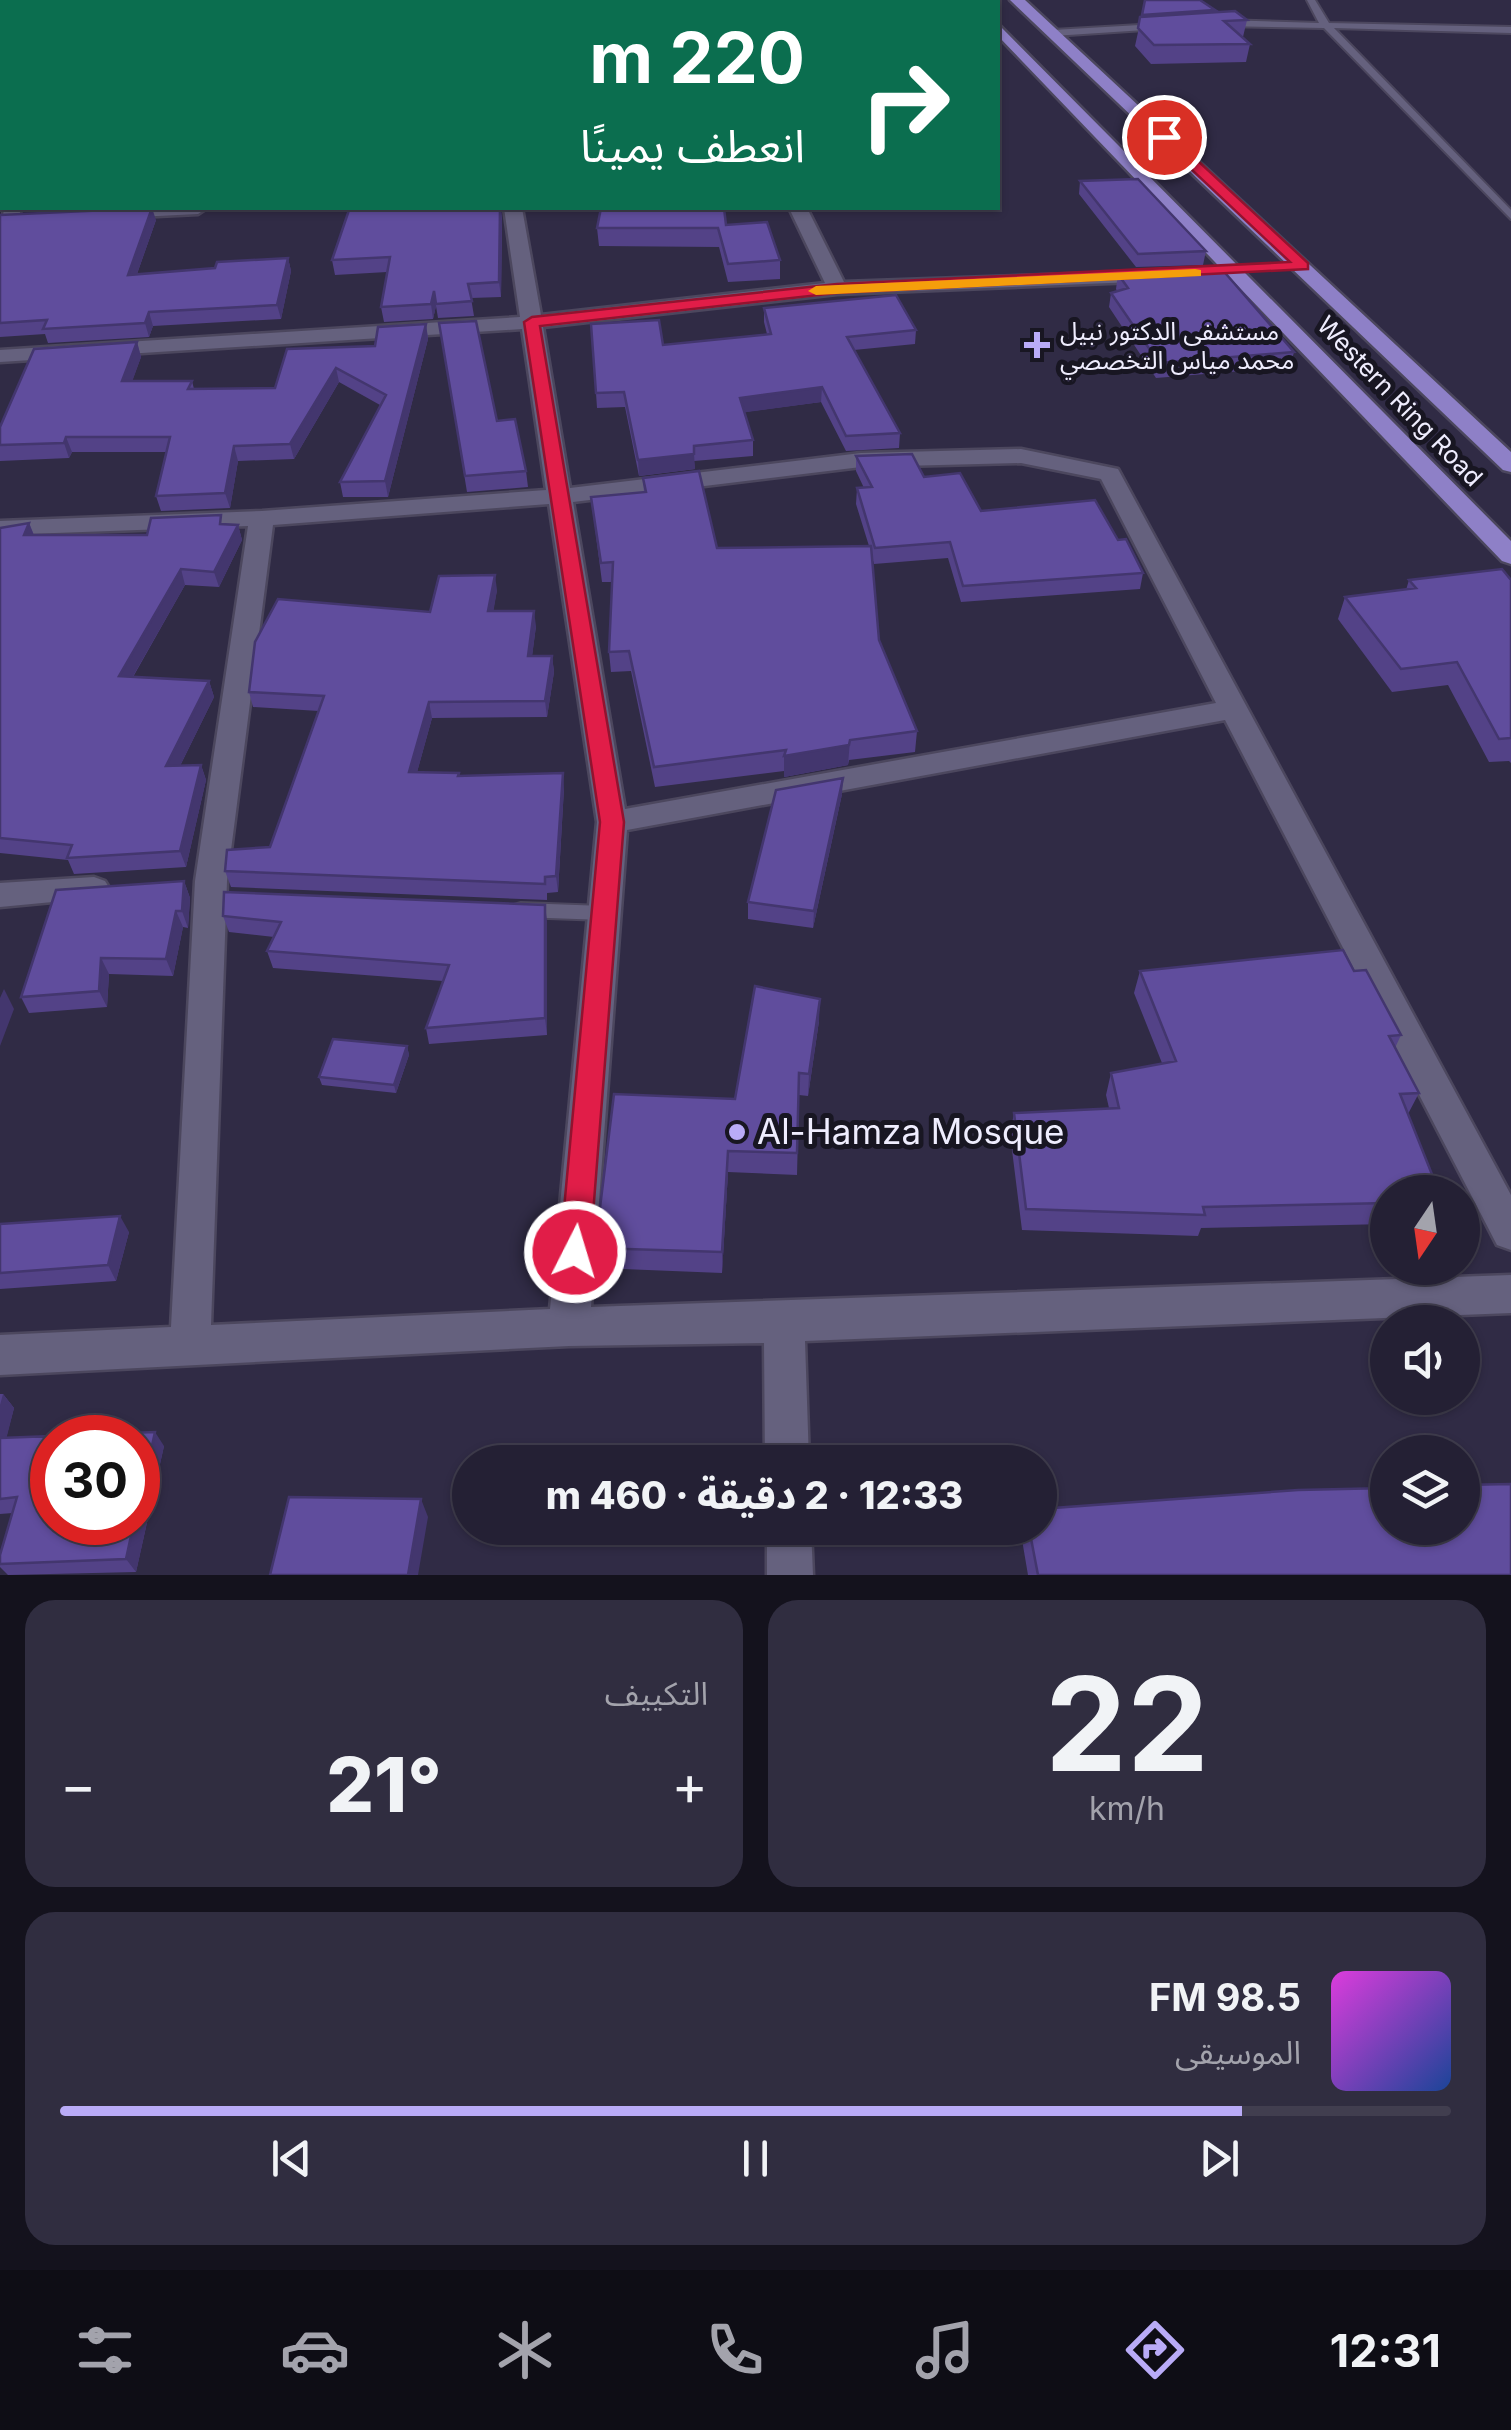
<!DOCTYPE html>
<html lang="ar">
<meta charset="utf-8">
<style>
body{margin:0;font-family:Inter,"Noto Sans Arabic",sans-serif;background:#302d40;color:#f1f3f6;direction:rtl;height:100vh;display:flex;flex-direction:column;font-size:38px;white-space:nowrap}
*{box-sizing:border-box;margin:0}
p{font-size:32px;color:#a3a3ac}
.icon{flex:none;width:55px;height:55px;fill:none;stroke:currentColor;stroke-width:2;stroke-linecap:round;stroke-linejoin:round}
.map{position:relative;height:1575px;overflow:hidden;direction:ltr}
.sheet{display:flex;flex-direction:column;gap:25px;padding:25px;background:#14121d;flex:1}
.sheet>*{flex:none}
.top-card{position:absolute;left:0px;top:0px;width:1000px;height:210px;box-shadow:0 2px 8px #0004,0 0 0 2px #413e4f;direction:rtl;background:#0b6e4f;color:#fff;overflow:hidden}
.needle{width:65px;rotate:193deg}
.buttons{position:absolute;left:1370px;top:1175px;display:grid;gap:20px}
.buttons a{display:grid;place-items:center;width:110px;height:110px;border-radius:50%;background:#242034;box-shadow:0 2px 8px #0004,0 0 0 2px #413e4f;font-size:50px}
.speed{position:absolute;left:30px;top:1415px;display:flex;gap:20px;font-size:50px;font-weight:700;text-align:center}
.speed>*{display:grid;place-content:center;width:130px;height:130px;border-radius:50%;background:#242034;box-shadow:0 2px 8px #0004,0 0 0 2px #413e4f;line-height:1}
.speed .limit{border:15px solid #d22;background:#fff;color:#111}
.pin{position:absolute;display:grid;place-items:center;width:85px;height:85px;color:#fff;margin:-42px;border:5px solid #fff;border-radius:50%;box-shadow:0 2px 10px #0007}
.me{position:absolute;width:110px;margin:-55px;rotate:5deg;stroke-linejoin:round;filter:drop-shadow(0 0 8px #0008)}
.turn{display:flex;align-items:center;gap:35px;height:210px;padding:0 30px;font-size:45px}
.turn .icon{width:130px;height:130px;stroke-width:2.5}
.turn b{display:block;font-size:70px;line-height:85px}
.big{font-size:75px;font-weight:800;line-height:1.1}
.sheet .card{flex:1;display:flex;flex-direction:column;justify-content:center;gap:15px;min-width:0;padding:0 35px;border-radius:30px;background:#302d40}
.sheet .dial{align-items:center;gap:0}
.dial b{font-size:130px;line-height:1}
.song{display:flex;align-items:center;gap:30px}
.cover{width:120px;height:120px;border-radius:15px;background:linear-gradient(135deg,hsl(300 70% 55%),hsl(220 70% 35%))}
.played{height:10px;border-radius:5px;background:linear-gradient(90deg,#b9abf7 85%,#413e4f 85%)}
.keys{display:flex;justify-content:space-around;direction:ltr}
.heat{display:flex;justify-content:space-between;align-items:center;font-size:55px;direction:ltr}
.sheet .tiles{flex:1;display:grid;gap:25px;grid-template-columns:1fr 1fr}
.card:last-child{grid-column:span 2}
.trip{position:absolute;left:452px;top:1445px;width:605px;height:100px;border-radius:50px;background:#242034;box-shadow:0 2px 8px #0004,0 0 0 2px #413e4f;font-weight:800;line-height:100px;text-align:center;direction:rtl}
.dock{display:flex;height:160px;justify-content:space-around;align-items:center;background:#0e0d15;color:#a3a3ac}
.dock .icon{width:70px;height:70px}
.dock .on{color:#b9abf7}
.dock b{font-size:45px;color:#f1f3f6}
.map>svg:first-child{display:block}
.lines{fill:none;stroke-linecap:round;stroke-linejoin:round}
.service-casing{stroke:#4c475e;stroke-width:4}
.minor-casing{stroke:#4c475e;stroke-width:5}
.primary-casing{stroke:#4c475e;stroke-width:5}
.service{fill:#65617e;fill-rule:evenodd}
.minor{fill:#65617e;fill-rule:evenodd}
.primary{fill:#8e80c7;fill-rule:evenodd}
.wall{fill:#534287}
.shaded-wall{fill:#43366e}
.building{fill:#604d9d;stroke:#43366e;stroke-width:2.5}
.route{fill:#e11d48;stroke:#92132f;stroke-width:2.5}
.slow{fill:#f59e0b}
.poi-dot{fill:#b9abf7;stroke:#181622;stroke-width:4}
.labels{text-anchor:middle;stroke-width:10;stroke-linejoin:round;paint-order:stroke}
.far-poi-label{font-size:25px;fill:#efedfe;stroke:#181622;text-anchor:start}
.far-street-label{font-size:25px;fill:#efedfe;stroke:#181622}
.near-poi-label{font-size:35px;fill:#efedfe;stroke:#181622;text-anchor:start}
</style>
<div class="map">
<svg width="1511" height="1575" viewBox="0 0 1511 1575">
<rect width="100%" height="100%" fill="#302b45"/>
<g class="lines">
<defs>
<path id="service" d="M 1307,0 L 1315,0 L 1329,23 L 1511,27 L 1511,33 L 1334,28 L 1511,210 L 1511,219 L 1324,28 L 1223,26 L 1219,23 L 1223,20 L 1319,23 Z
M 1157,24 L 1160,29 L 1053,36 L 1049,33 L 1053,30 Z
M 521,903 L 604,906 L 611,908 L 613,913 L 611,918 L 604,920 L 521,917 L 514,915 L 512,910 L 514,905 Z"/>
<path id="minor" d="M 701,0 L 715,0 L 716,2 L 702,2 Z
M 4,208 L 22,208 L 10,236 L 0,242 Z
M 109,208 L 207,208 L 198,214 L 116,218 L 109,216 Z
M 504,208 L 522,208 L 541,315 L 825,283 L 789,208 L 807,208 L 844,282 L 1166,271 L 1169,275 L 1159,281 L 837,294 L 543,327 L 570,488 L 861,453 L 1021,449 L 1118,469 L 1511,1195 L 1511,1250 L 1497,1245 L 1225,720 L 627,830 L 591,1307 L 1511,1275 L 1511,1313 L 805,1341 L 809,1462 L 765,1462 L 764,1343 L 569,1346 L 0,1375 L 0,1335 L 171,1327 L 195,881 L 248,526 L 0,535 L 0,521 L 262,511 L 546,490 L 522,329 L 0,362 L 0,350 L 520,317 ZM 1021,463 L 1101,479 L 1216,703 L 625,809 L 573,502 L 861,467 ZM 549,504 L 597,822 L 550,1309 L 211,1325 L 227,881 L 273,525 Z
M 94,877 L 105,881 L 110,889 L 105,897 L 0,907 L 0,883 Z
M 767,1528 L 811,1528 L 813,1575 L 767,1575 Z"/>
<path id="primary" d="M 961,0 L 976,0 L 977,2 L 963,2 Z
M 1010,0 L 1025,0 L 1511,452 L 1511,472 L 1503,470 Z
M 998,24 L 1511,541 L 1511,564 L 1502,561 L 998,36 Z"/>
</defs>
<use href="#service" class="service-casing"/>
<use href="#minor" class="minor-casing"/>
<use href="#primary" class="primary-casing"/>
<use href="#service" class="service"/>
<use href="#minor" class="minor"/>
<use href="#primary" class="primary"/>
</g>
<path class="wall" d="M 1145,0 L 1215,10 L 1214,12 L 1247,20 L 1243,37 L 1250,44 L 1246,62 L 1151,64 L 1135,46 Z
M 2,29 L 2,208 L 48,208 L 0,209 L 0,33 Z
M 1080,181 L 1206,251 L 1203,265 L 1136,267 L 1079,194 Z
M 501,208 L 502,221 L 501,297 L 471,298 L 474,316 L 438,318 L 436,306 L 433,319 L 384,322 L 381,307 L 387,272 L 335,275 L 332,260 Z
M 0,215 L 156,220 L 137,274 L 215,268 L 288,258 L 291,271 L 281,319 L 153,326 L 149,337 L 48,343 L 45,334 L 0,337 Z
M 726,225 L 780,260 L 780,279 L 728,282 L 719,247 L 599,246 L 597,228 Z
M 1118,274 L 1294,352 L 1290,367 L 1156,378 L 1109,307 L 1111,293 L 1117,291 L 1116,289 Z
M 764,308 L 916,330 L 915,344 L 854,350 L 900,433 L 899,448 L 846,451 L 821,402 L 744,412 L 753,440 L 753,456 L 694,461 L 695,469 L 639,476 L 625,407 L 597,408 L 596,393 L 663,345 L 767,334 L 764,322 Z
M 439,323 L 526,471 L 528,487 L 467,492 Z
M 426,324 L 428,339 L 388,497 L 343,497 L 340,482 L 380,405 L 339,382 L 294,459 L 238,461 L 230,508 L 161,511 L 156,496 L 167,452 L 72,452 L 69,458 L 0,461 L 0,427 L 137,342 L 141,357 L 132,381 L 192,381 L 194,389 L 275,388 Z
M 856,456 L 924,477 L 981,511 L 1118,540 L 1143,573 L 1140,589 L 961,602 L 948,558 L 874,564 L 872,557 L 879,640 L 917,731 L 915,752 L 849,760 L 848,765 L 784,777 L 784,771 L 655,787 L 631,671 L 611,672 L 609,652 L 613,582 L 602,582 L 591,497 L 644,493 L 643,478 L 717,548 L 869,546 L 856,504 L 857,488 L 864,488 L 856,471 Z
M 29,523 L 34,535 L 147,535 L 224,524 L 238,525 L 242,540 L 219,587 L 185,585 L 133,677 L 209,681 L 214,697 L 180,766 L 201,765 L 206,780 L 186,867 L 74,874 L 68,860 L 0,853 L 0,528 Z
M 1409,580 L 1511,580 L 1511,763 L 1509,761 L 1489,762 L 1448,685 L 1392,692 L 1338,619 L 1345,597 L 1406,590 Z
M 497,590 L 493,611 L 536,626 L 532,656 L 552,656 L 554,672 L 547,717 L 432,718 L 417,772 L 564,788 L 558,892 L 547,893 L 547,900 L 231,887 L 225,871 L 270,847 L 319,711 L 253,707 L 249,692 L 430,612 Z
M 842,794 L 813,928 L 748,919 L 748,902 Z
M 184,881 L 190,898 L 188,928 L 183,927 L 173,976 L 109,974 L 107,1007 L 29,1013 L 21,997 Z
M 223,916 L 547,921 L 547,1035 L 429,1044 L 426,1028 L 443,981 L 273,968 L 267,951 L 274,937 L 229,932 Z
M 1140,971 L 1354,971 L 1401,1035 L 1395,1048 L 1419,1093 L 1408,1114 L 1388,1192 L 1388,1224 L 1201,1228 L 1198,1236 L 1022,1230 L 1010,1134 L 1014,1113 L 1109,1108 L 1106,1095 L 1111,1073 L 1162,1063 L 1134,993 Z
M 819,1021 L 808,1096 L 799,1095 L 797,1175 L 728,1172 L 722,1273 L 598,1268 L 595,1248 L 735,1099 Z
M 407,1046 L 409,1055 L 396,1093 L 322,1085 L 319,1077 Z
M 0,1224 L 129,1232 L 116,1281 L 0,1289 Z
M 0,1394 L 3,1394 L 14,1408 L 6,1438 L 164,1446 L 136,1572 L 8,1575 L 0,1567 L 0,1555 L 13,1513 L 0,1514 Z
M 1020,1528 L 1040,1528 L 1511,1575 L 1028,1575 Z"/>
<path class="shaded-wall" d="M 2,133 L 2,153 L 0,158 L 0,137 Z
M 152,208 L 156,220 L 132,288 L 128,275 Z
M 500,208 L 502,221 L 501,297 L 499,282 Z
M 288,258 L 291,271 L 281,319 L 277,305 Z
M 434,291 L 436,306 L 433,319 L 431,304 Z
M 149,312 L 153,326 L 149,337 L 145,323 Z
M 426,324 L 428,339 L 388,497 L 385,481 Z
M 137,342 L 141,357 L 127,396 L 122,381 Z
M 336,368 L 339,382 L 294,459 L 290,444 Z
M 822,387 L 821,402 L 740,413 L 740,398 Z
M 66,437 L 72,452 L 69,458 L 64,443 Z
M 234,446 L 238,461 L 230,508 L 225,493 Z
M 694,454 L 695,469 L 639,476 L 638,460 Z
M 29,523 L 35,538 L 24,535 Z
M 238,525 L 242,540 L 219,587 L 214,572 Z
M 181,569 L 185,585 L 124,692 L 119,676 Z
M 495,575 L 497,590 L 491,626 L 488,611 Z
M 534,611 L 536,626 L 530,672 L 528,656 Z
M 552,656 L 554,672 L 547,717 L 545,701 Z
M 209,681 L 214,697 L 172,782 L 166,766 Z
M 429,702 L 432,718 L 413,787 L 409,772 Z
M 850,740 L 848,765 L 784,777 L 784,756 Z
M 201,765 L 206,780 L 186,867 L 180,851 Z
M 563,773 L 564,788 L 558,892 L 556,876 Z
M 843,778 L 842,794 L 813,928 L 814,911 Z
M 184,881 L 190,898 L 188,928 L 182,911 Z
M 545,905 L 547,921 L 547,1035 L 545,1018 Z
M 176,911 L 183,927 L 173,976 L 166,959 Z
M 101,958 L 109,974 L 107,1007 L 99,991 Z
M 4,989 L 14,1009 L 0,1046 L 0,998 Z
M 820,999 L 819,1021 L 808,1096 L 809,1074 Z
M 407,1046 L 409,1055 L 396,1093 L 394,1085 Z
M 728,1151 L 728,1172 L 722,1273 L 722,1252 Z
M 120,1216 L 129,1232 L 116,1281 L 108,1265 Z
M 3,1394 L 14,1408 L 3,1452 L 0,1449 L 0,1405 Z
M 155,1432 L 164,1446 L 136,1572 L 126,1559 L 134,1522 L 138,1522 L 138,1509 Z
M 421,1499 L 428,1517 L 418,1575 L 408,1575 Z"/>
<path class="building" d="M 18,0 L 364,0 L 363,2 L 16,2 Z
M 416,0 L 687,0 L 687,2 L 416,2 Z
M 771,0 L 883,0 L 884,2 L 772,2 Z
M 1145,0 L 1200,0 L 1215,10 L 1142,15 Z
M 1235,11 L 1247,20 L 1224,21 L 1250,44 L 1154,45 L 1138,28 L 1140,17 Z
M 2,29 L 2,133 L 0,137 L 0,106 L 2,105 L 2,95 L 0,95 L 0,33 Z
M 0,152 L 2,152 L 2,196 L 0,196 Z
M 1138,179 L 1206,251 L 1138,254 L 1080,181 Z
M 152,208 L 128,275 L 215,268 L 217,262 L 288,258 L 277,305 L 149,312 L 145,323 L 43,329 L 47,320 L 0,323 L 0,215 Z
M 421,208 L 500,208 L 499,282 L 468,284 L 472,301 L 436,304 L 434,291 L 431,304 L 381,307 L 390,257 L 332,260 L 349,210 Z
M 601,208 L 724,208 L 726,225 L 767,222 L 780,260 L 728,264 L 718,228 L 597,228 Z
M 1220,267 L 1294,352 L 1159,363 L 1111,293 L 1128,288 L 1118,274 Z
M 896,295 L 916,330 L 847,337 L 900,433 L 846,436 L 822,387 L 740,398 L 753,440 L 694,446 L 694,454 L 638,460 L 624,392 L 596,393 L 591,324 L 659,320 L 663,345 L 771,334 L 764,308 Z
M 476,321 L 497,421 L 515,419 L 526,471 L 465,476 L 439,323 Z
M 426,324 L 385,481 L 340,482 L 386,395 L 336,368 L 290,444 L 234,446 L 225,493 L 156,496 L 170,437 L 66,437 L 64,443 L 0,445 L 0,427 L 34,349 L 137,342 L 122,381 L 192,381 L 188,389 L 275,388 L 287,349 L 375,346 L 378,327 Z
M 912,454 L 924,477 L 960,473 L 981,511 L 1095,500 L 1118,540 L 1126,539 L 1143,573 L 963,586 L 950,542 L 875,548 L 857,488 L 872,487 L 856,456 Z
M 699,471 L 717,548 L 871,546 L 879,640 L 917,731 L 850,740 L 849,745 L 784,756 L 786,750 L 654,767 L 629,651 L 609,652 L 613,562 L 601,563 L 591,497 L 646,492 L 643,478 Z
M 221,515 L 220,524 L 238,525 L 214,572 L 181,569 L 119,676 L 209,681 L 166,766 L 201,765 L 180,851 L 67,858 L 72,845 L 0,838 L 0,528 L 29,523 L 24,535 L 147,535 L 151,518 Z
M 1502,569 L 1511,580 L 1511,738 L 1499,739 L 1457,662 L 1401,669 L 1345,597 L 1416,588 L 1409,580 Z
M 495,575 L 488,611 L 534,611 L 528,656 L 552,656 L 545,701 L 429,702 L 409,772 L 459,773 L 458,776 L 563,773 L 556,876 L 545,877 L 545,884 L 225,871 L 227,850 L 270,847 L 324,696 L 249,692 L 255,642 L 278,599 L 430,612 L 439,576 Z
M 843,778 L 814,911 L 748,902 L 776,790 Z
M 184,881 L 182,911 L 176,911 L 166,959 L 101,958 L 99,991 L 21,997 L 56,890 Z
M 224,892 L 545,905 L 545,1018 L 426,1028 L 449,965 L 267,951 L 281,922 L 223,916 Z
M 1343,950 L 1354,971 L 1366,970 L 1401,1035 L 1389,1036 L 1419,1093 L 1400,1094 L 1439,1192 L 1388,1192 L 1388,1203 L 1203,1207 L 1205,1215 L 1026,1209 L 1014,1113 L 1119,1108 L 1111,1073 L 1176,1061 L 1140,971 Z
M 755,986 L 820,999 L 809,1074 L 799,1073 L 797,1153 L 728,1151 L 722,1252 L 595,1248 L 614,1094 L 735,1099 Z
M 333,1039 L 407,1046 L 394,1085 L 319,1077 Z
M 120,1216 L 108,1265 L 0,1273 L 0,1224 Z
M 155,1432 L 138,1509 L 138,1438 L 52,1438 L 52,1522 L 134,1522 L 126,1559 L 0,1564 L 0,1555 L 17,1497 L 0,1499 L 0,1438 Z
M 1511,1484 L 1511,1575 L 1038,1575 L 1029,1528 L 1040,1528 L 1040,1509 L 1298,1490 L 1388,1488 L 1388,1528 L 1462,1528 L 1462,1485 Z
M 289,1497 L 421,1499 L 408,1575 L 270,1575 Z"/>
<path class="route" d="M 1159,134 L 1169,134 L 1308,263 L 1308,269 L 837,293 L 540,326 L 624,822 L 590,1252 L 586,1261 L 575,1265 L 565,1261 L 560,1252 L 600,822 L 524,322 L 532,317 L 837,284 L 1290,262 L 1159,139 Z"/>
<path class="slow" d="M 1195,269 L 1201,270 L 1201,276 L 816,295 L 808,291 L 816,286 Z"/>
<g class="poi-dot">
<path d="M1032 330h10v10h10v10h-10v10h-10v-10h-10v-10h10z"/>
<circle cx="737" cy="1132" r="10"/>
</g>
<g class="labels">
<g class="far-poi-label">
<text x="1060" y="340">مستشفى الدكتور نبيل<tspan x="1060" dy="29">محمد مياس التخصصي</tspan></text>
</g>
<g class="far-street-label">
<text transform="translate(1400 401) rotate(46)" y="9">Western Ring Road</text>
</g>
<g class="near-poi-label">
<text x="757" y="1144">Al-Hamza Mosque</text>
</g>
</g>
</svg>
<div class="buttons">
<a><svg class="needle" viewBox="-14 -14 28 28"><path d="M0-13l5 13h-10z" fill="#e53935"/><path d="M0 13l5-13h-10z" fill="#a3a3ac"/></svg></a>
<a><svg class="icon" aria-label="sound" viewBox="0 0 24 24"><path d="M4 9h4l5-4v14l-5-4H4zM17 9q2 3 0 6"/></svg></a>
<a><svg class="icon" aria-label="layers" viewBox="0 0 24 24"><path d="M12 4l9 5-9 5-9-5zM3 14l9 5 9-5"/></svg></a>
</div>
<div class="speed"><div class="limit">30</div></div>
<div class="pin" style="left:1164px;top:137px;background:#d93025"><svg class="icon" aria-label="arrive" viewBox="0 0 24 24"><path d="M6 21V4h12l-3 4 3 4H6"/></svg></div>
<svg class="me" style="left:575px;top:1252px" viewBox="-20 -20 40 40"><circle r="17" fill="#e11d48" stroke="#fff" stroke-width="3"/><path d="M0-11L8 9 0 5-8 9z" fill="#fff"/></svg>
<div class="trip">12:33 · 2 دقيقة · 460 m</div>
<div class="top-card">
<div class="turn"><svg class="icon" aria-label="right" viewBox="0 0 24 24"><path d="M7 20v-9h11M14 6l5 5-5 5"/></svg><div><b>220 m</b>انعطف يمينًا</div></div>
</div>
</div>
<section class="sheet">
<div class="tiles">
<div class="card dial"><b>22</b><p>km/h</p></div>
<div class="card"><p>التكييف</p>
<div class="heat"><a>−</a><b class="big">21°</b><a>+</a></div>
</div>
<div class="card">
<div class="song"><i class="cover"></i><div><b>98.5 FM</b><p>الموسيقى</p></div></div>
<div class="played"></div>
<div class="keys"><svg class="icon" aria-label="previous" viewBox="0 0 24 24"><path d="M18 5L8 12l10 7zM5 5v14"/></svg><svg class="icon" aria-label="pause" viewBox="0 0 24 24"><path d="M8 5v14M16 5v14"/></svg><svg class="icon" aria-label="next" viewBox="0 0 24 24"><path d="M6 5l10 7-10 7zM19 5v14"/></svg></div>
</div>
</div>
</section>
<nav class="dock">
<b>12:31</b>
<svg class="icon on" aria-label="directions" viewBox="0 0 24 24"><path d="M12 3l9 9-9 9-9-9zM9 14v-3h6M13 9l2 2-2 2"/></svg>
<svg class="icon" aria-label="music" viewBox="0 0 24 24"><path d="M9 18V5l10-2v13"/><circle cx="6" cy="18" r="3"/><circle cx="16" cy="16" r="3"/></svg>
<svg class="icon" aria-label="phone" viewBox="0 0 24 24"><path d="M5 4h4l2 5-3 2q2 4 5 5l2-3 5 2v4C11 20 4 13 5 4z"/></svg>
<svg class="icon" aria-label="climate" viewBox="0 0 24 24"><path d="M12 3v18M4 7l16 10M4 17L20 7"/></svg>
<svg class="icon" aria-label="car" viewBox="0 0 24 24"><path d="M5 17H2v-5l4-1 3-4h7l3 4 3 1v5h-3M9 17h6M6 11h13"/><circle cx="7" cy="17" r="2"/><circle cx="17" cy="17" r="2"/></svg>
<svg class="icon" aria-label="filters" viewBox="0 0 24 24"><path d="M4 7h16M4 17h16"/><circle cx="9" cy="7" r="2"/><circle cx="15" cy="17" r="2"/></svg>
</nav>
